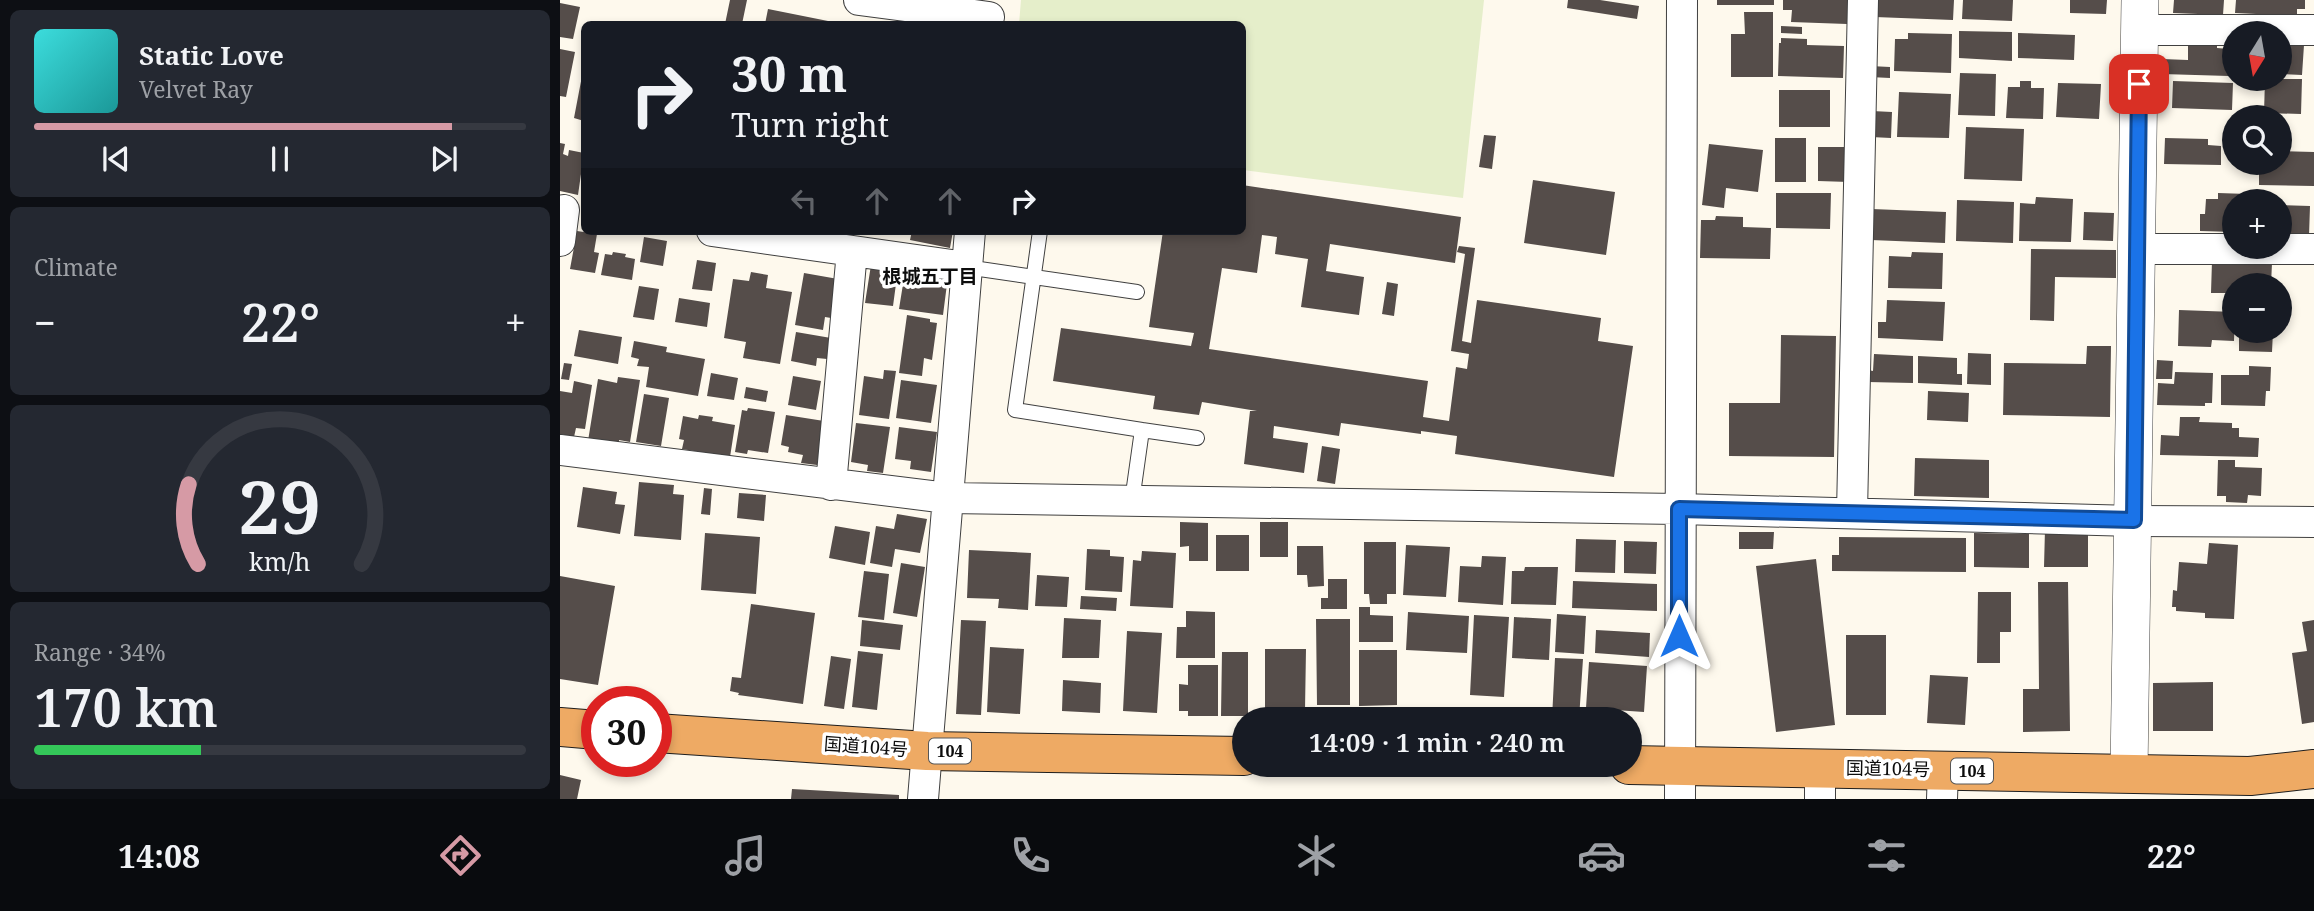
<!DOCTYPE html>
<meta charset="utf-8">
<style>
body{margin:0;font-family:"Noto Serif","Noto Sans JP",serif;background:#242831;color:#f1f3f6;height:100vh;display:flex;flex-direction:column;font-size:26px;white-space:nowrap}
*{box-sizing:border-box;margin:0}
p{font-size:23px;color:#9ea1a6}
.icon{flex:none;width:38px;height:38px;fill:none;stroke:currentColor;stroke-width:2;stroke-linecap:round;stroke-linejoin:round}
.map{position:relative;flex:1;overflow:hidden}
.sheet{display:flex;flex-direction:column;gap:10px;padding:10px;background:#0d0f14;width:560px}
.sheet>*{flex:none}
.banner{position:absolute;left:21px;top:21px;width:665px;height:214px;border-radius:10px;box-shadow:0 4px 10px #0003;background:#171b24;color:#f1f3f6;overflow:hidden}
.needle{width:46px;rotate:191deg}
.controls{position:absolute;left:1662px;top:21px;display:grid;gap:14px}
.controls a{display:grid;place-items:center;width:70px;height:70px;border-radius:50%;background:#171b24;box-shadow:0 4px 10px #0003;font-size:35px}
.speed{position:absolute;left:21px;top:686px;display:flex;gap:14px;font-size:35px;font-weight:700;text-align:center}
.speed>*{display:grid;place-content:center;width:91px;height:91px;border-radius:50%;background:#171b24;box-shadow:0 4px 10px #0003;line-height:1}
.speed .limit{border:10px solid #d22;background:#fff;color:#111}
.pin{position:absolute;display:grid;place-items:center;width:60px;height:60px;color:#fff;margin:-30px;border-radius:14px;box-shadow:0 4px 10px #0006}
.me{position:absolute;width:77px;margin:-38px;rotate:0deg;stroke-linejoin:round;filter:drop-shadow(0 0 5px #0008)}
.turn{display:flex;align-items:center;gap:24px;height:147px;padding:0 35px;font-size:32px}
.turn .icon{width:91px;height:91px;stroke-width:2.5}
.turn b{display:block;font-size:49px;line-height:60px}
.lanes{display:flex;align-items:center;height:66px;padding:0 35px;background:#0003;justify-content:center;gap:35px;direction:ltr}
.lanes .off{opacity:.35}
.big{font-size:52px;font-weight:600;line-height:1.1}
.sheet .card{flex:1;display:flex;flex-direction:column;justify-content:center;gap:10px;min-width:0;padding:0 24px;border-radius:10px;background:#242831}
.sheet .dial{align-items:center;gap:0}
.dial svg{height:182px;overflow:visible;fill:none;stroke:#363941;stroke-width:7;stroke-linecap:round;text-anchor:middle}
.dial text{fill:#f1f3f6;stroke:none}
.song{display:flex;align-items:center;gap:21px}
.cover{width:84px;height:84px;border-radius:10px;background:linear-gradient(135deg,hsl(180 70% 55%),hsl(180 70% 35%))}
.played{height:7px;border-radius:4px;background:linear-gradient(90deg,#d69aa5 85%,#363941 85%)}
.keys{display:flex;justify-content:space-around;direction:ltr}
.heat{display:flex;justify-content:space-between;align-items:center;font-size:38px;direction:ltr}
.charge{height:10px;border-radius:5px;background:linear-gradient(90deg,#34c759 34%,#363941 0)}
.trip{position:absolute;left:672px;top:707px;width:410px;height:70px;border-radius:35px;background:#171b24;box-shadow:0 4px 10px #0003;font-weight:600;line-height:70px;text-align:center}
.menu{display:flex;height:112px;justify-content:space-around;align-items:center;background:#090b0e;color:#9ea1a6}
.menu .icon{width:49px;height:49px}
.menu .current{color:#d69aa5}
.menu b{font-size:32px;color:#f1f3f6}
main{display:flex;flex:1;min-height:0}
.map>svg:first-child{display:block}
.pitch{fill:#e5eeca}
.building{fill:#554d4a}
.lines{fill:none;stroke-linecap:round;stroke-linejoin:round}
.service-casing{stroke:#404040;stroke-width:16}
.minor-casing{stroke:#404040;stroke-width:32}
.tertiary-casing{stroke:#404040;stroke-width:38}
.trunk-casing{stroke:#1e1e1e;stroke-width:40}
.service{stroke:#fff;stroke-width:14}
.minor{stroke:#fff;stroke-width:30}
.tertiary{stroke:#fff;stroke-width:37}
.trunk{stroke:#eeaa64;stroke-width:38}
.route-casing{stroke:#114b97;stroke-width:18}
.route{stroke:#1a73e8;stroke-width:12}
.labels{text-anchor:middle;stroke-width:7;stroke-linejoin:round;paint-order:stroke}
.shield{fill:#fff;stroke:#565656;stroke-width:2}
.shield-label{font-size:16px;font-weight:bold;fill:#0d0d0d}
.street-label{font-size:18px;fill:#0d0d0d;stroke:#fff}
.neighbourhood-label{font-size:19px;font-weight:bold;fill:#0d0d0d;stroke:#fff}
</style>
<main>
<section class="sheet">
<div class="card">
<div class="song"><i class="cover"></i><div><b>Static Love</b><p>Velvet Ray</p></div></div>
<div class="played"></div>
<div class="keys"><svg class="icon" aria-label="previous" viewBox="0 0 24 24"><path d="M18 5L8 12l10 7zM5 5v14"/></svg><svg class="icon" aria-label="pause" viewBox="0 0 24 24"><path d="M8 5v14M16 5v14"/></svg><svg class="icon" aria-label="next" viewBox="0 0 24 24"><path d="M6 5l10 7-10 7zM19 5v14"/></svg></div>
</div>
<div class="card"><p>Climate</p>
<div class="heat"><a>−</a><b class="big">22°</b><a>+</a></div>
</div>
<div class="card dial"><svg viewBox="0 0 100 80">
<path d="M14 69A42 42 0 1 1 86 69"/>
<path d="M14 69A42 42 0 0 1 10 34" stroke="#d69aa5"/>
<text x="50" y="56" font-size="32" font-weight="700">29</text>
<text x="50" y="72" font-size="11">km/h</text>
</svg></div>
<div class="card"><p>Range · 34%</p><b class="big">170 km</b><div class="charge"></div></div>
</section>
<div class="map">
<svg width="1754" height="799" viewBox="0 0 1754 799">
<rect width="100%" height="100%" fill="#fef9ed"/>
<path class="pitch" d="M 461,0 L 924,0 L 903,198 L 683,170 L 682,24 L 459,24 Z"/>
<path class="building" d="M 170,0 L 187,0 L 182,24 L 165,24 Z
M 1008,0 L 1040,0 L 1079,6 L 1077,19 L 1007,8 Z
M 1157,0 L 1214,0 L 1214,5 L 1157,5 Z
M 1223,0 L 1288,0 L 1287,24 L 1231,22 L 1232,10 L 1223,10 Z
M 1316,0 L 1394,0 L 1393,20 L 1315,17 Z
M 1403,0 L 1453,0 L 1452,21 L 1402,19 Z
M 1510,0 L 1547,0 L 1546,14 L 1510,13 Z
M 1614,0 L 1664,0 L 1663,15 L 1613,13 Z
M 1676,0 L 1745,0 L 1745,9 L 1737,9 L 1737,16 L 1675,13 Z
M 0,3 L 20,7 L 13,39 L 0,37 Z
M 208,9 L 273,22 L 272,24 L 205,24 Z
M 1184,12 L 1213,12 L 1213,77 L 1171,77 L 1171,34 L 1185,34 Z
M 1221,26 L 1242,27 L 1242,34 L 1221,33 Z
M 1399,31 L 1452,32 L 1452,61 L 1399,58 Z
M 1348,33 L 1392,34 L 1391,73 L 1334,71 L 1335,39 L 1348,39 Z
M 1458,33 L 1515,35 L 1514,60 L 1458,58 Z
M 1221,38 L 1247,39 L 1247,45 L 1284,46 L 1283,78 L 1218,76 L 1219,43 L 1221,43 Z
M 1628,44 L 1657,45 L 1657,48 L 1669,49 L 1669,76 L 1602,74 L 1602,59 L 1628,60 Z
M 1720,45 L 1744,45 L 1742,75 L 1720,74 Z
M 0,49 L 15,52 L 6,97 L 0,96 Z
M 1310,66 L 1330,67 L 1330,78 L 1310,77 Z
M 1400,73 L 1436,74 L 1435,116 L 1398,115 Z
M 22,76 L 24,77 L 24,121 L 14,118 Z
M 1705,79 L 1742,79 L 1741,114 L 1704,113 Z
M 1460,81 L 1471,81 L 1471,88 L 1484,88 L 1483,119 L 1446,118 L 1448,87 L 1460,87 Z
M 1613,81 L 1673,83 L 1672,110 L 1612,108 Z
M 1498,83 L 1541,84 L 1539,119 L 1496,117 Z
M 1219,90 L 1270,90 L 1270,127 L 1219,127 Z
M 1339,92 L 1391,94 L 1389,138 L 1337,137 Z
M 1312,111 L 1332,112 L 1331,138 L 1311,137 Z
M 1406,127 L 1464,129 L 1462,181 L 1404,179 Z
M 924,135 L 936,136 L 932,169 L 919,167 Z
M 1215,138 L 1246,138 L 1246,182 L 1215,182 Z
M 1605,138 L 1648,139 L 1648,145 L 1661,146 L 1661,165 L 1604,164 Z
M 0,143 L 5,144 L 3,154 L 8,156 L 9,150 L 24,153 L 18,195 L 0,191 Z
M 1149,144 L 1203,150 L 1198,192 L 1166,188 L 1164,208 L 1142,205 Z
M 1258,147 L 1289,147 L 1289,182 L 1258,181 Z
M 1720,151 L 1754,152 L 1754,186 L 1699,185 L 1699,163 L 1720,163 Z
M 973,180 L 1055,192 L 1046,255 L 964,243 Z
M 682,185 L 901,217 L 895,263 L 770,244 L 766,271 L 804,277 L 799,315 L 741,307 L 748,259 L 715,254 L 717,237 L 702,235 L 697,273 L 662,268 L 649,349 L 868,381 L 863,417 L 889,421 L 896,367 L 907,369 L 909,354 L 891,351 L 905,254 L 897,252 L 899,246 L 915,248 L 902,341 L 911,343 L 917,300 L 1041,318 L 1038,341 L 1073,346 L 1054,477 L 895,454 L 897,436 L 861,431 L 861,434 L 781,423 L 779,436 L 714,426 L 713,438 L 748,443 L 744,473 L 684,464 L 690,411 L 697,411 L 642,402 L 639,415 L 593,409 L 595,396 L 493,381 L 501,328 L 631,346 L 634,333 L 589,327 L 603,231 L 682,231 Z
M 1216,193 L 1271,193 L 1270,229 L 1216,228 Z
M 1658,193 L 1688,194 L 1687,201 L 1675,201 L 1675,232 L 1640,231 L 1640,214 L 1645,214 L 1646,199 L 1658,199 Z
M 1476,197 L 1513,199 L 1511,242 L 1459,241 L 1460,203 L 1475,204 Z
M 1397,200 L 1454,202 L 1453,243 L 1396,241 Z
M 1720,205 L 1750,206 L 1749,236 L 1720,235 Z
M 1312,209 L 1386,212 L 1385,243 L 1311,240 Z
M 1524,212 L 1554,213 L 1553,241 L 1523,240 Z
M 1156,216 L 1183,217 L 1183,227 L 1211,228 L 1210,259 L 1140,258 L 1141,220 L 1155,220 Z
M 17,231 L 37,234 L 34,252 L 39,253 L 35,273 L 10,269 Z
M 352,231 L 393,231 L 390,248 L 350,240 Z
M 84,237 L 107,241 L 103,266 L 80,262 Z
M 1471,249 L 1556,250 L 1556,278 L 1495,277 L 1494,321 L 1470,320 Z
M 53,252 L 66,254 L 65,257 L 75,259 L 72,280 L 41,275 L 45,254 L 52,255 Z
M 1352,252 L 1383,253 L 1382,289 L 1328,288 L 1329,256 L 1351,257 Z
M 137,260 L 156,263 L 152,291 L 132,289 Z
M 1652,261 L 1712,263 L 1711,285 L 1675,285 L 1675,293 L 1651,293 Z
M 311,265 L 338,269 L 333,306 L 305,303 Z
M 191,272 L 208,275 L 206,288 L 232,292 L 220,364 L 183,358 L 186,342 L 164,338 L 173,279 L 189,281 Z
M 244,273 L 278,279 L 271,318 L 265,317 L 263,330 L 235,325 Z
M 344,278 L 387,284 L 383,315 L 339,309 Z
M 827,282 L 838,284 L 834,316 L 822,314 Z
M 79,286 L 99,289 L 94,320 L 73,317 Z
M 119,298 L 150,303 L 147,327 L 115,322 Z
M 1327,300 L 1385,302 L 1383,341 L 1318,338 L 1318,322 L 1326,322 Z
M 1619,310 L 1675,312 L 1674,341 L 1652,340 L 1651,347 L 1618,346 Z
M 347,315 L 370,319 L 370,322 L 377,323 L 372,360 L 364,358 L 362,376 L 339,373 Z
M 19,330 L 62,337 L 58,364 L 14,356 Z
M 1679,331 L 1713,331 L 1712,352 L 1679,351 Z
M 236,332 L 271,338 L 267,359 L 257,358 L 256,366 L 231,361 Z
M 1221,335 L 1276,336 L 1274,457 L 1169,456 L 1169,403 L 1220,403 Z
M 74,341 L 107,347 L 106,352 L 145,359 L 138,396 L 86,387 L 89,367 L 77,366 L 79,359 L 71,357 Z
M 1527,346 L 1551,346 L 1550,417 L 1443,415 L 1444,363 L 1526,364 Z
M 1408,353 L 1431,354 L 1431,385 L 1407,384 Z
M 1314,354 L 1353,356 L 1353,383 L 1308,382 L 1308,370 L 1313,371 Z
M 1358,356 L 1397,358 L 1397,374 L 1402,374 L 1402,385 L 1358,383 Z
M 1597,360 L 1613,361 L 1612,379 L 1596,379 Z
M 4,363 L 12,364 L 9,380 L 1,379 Z
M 1689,366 L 1711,367 L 1710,391 L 1706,391 L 1705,406 L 1661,405 L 1661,375 L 1689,375 Z
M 324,370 L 336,371 L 329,419 L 299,415 L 304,376 L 323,379 Z
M 1615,372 L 1653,373 L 1652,403 L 1645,403 L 1645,406 L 1597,405 L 1598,383 L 1614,384 Z
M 151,373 L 178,378 L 174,400 L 147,396 Z
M 233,376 L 261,381 L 256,410 L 228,405 Z
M 58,377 L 80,380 L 70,442 L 59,440 L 59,446 L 28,441 L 38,379 L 57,383 Z
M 341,380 L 377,385 L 371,423 L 336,418 Z
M 14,381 L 32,385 L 25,429 L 16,428 L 14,437 L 0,434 L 0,391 L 12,393 Z
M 186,387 L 208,391 L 206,402 L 184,398 Z
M 1368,391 L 1409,393 L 1408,422 L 1367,420 Z
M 84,394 L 109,398 L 101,446 L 76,442 Z
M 188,408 L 215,412 L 208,453 L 188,450 L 187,454 L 175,452 L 182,410 L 187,411 Z
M 139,415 L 153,417 L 152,421 L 175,425 L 170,457 L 122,449 L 124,440 L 119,439 L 123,416 L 138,419 Z
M 226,415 L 264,421 L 257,465 L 241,463 L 243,455 L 228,452 L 229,447 L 221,445 Z
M 1620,417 L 1640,417 L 1639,422 L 1672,423 L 1672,428 L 1679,428 L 1679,437 L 1699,438 L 1698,457 L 1600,455 L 1601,435 L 1619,436 Z
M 296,423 L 330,427 L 323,473 L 307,471 L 308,465 L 291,462 Z
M 339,427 L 377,432 L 371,472 L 350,469 L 351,461 L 335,459 Z
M 762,446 L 780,449 L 775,484 L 757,481 Z
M 1355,458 L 1429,460 L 1429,498 L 1354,496 Z
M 1658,460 L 1675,460 L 1675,467 L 1702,468 L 1701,496 L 1688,495 L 1687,503 L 1666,502 L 1666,496 L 1657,496 Z
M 79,482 L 114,485 L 113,494 L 124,495 L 121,540 L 74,536 Z
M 23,487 L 57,492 L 55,504 L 65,505 L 60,534 L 17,527 Z
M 144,488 L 152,489 L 150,515 L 141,514 Z
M 179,493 L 206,495 L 204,521 L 177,518 Z
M 337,514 L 367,519 L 360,553 L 335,549 L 332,567 L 310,563 L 316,526 L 334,529 Z
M 620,522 L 648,523 L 648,561 L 629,561 L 629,546 L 620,547 Z
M 700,522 L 728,522 L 728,557 L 700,557 Z
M 275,526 L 310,532 L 305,565 L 269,558 Z
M 1485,529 L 1528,530 L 1528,567 L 1484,567 Z
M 1179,532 L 1214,532 L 1213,549 L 1179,549 Z
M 145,533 L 200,537 L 196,594 L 141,590 Z
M 1414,533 L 1469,534 L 1469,568 L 1414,567 Z
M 656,535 L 689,535 L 689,571 L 656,571 Z
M 1279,537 L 1406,538 L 1406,572 L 1272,571 L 1272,555 L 1279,555 Z
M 1016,539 L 1056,540 L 1055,573 L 1015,572 Z
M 1064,541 L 1097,542 L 1096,574 L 1064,573 Z
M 804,542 L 836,542 L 836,594 L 827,594 L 827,604 L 810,604 L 809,594 L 804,594 Z
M 1649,543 L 1678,545 L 1674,619 L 1645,618 L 1645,613 L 1616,611 L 1616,607 L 1612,607 L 1613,590 L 1617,591 L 1619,562 L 1647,564 Z
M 846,545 L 890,547 L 886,597 L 843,595 Z
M 737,546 L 763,546 L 764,586 L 748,587 L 747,575 L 737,575 Z
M 527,549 L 550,550 L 550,556 L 564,557 L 562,592 L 525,590 Z
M 409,550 L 471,553 L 468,610 L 438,608 L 439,599 L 407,598 Z
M 582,551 L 616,553 L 613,608 L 570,606 L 573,560 L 581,561 Z
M 922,556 L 946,557 L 943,605 L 898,602 L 900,566 L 921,567 Z
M 1256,559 L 1275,725 L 1216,732 L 1196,566 Z
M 341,563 L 365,567 L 357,617 L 333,613 Z
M 965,567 L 998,567 L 996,605 L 951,604 L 952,571 L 964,571 Z
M 304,571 L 329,574 L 324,620 L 298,617 Z
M 477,575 L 509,577 L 507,607 L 475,606 Z
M 0,576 L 55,586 L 38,685 L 0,679 Z
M 768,579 L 787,579 L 787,609 L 761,609 L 761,598 L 768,598 Z
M 1013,581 L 1097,584 L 1097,611 L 1012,608 Z
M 1478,582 L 1508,582 L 1510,731 L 1463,732 L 1463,689 L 1479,689 Z
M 1418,592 L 1451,592 L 1451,632 L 1440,632 L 1440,663 L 1417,663 Z
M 521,596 L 557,598 L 556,611 L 520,609 Z
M 191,604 L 255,613 L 243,704 L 178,695 L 179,693 L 170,691 L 172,677 L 181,678 Z
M 799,607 L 810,607 L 810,615 L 833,616 L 833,642 L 799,642 Z
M 626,611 L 655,612 L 655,658 L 616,658 L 617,627 L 626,627 Z
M 848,612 L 909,616 L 907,653 L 846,650 Z
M 997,614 L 1026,616 L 1024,654 L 995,652 Z
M 914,615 L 949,617 L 944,697 L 910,695 Z
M 954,617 L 991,619 L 989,660 L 952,658 Z
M 504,618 L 541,620 L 539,658 L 502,658 Z
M 756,619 L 790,619 L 790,705 L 757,705 Z
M 302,620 L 343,625 L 340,650 L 300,646 Z
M 401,620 L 426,621 L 421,715 L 396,714 Z
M 1754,620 L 1754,722 L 1742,724 L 1732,653 L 1747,651 L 1742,622 Z
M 1036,630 L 1090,633 L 1089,657 L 1035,653 Z
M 567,631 L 602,633 L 597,713 L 563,711 Z
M 1286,635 L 1326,635 L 1326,715 L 1286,715 Z
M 430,647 L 464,649 L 460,714 L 427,712 Z
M 705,649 L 746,649 L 745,710 L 705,710 Z
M 799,650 L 837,650 L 837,705 L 799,706 Z
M 298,651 L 323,654 L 317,710 L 292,707 Z
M 662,652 L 688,652 L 688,716 L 661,716 Z
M 271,656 L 291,659 L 284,709 L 264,706 Z
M 995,658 L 1023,659 L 1019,719 L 992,719 Z
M 1029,662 L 1087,666 L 1084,712 L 1026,708 Z
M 628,665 L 658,665 L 658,716 L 628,716 L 628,711 L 619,711 L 619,684 L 628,685 Z
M 1370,675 L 1408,677 L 1405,725 L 1367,723 Z
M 503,680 L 541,683 L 540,713 L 502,711 Z
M 1653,682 L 1653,731 L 1593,731 L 1593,683 Z
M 0,775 L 21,780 L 17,799 L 0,799 Z
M 232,789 L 339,795 L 339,799 L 231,799 Z"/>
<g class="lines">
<defs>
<path id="service" d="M 480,231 L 455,410 L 582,430
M 406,267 L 577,292
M 572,501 L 582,430 L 637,438"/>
<path id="minor" d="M 299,0 L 429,17
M 1580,30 L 1754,30
M 152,231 L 406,267
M 0,241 L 4,210
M 1577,249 L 1754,249
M 0,450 L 387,498 L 1119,509 L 1574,521 L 1754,522
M 271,485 L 292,251
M 1292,513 L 1303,0
M 363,799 L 410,231
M 1120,799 L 1122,0
M 1260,799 L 1260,768
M 1382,799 L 1383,770"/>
<path id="tertiary" d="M 1569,773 L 1580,0"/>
<path id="trunk" d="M 0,727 L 37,730
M 96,733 L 367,751 L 684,756
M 1069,765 L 1690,776 L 1754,769"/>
</defs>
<use href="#service" class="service-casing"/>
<use href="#minor" class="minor-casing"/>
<use href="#tertiary" class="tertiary-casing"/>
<use href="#trunk" class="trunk-casing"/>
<use href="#service" class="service"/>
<use href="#minor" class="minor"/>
<use href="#tertiary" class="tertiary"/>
<use href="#trunk" class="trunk"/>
</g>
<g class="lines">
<defs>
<path id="route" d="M 1119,636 L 1119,509 L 1574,520 L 1579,84"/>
</defs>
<use href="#route" class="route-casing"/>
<use href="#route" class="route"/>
</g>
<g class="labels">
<g class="shield">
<rect x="369" y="738.5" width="42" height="25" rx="5"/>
<rect x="1391" y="758.5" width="42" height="25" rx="5"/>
</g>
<g class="shield-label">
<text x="390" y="757">104</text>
<text x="1412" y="777">104</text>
</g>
<g class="street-label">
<text transform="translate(306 747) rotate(4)" y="6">国道104号</text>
<text transform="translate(1328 769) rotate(1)" y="6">国道104号</text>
</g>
<g class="neighbourhood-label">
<text x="370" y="283">根城五丁目</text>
</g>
</g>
</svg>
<div class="controls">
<a><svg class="needle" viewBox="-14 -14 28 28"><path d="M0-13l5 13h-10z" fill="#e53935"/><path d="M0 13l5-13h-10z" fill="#9ea1a6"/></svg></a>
<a><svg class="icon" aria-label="search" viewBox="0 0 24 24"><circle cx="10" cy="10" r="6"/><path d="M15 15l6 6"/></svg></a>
<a>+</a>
<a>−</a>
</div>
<div class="speed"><div class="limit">30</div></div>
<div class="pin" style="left:1579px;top:84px;background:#d93025"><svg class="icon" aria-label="arrive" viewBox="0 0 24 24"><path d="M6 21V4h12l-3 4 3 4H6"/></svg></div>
<svg class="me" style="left:1119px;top:636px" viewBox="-20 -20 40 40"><path d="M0-17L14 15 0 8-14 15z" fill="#1a73e8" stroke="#fff" stroke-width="4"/></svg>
<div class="trip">14:09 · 1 min · 240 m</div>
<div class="banner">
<div class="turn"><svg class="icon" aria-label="right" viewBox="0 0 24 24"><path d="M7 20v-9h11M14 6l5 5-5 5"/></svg><div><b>30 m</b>Turn right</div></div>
<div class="lanes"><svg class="icon off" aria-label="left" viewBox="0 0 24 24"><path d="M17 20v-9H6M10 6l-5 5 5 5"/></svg><svg class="icon off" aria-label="ahead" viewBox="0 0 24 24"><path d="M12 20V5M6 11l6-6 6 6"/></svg><svg class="icon off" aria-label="ahead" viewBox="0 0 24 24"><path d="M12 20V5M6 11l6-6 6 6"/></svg><svg class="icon" aria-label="right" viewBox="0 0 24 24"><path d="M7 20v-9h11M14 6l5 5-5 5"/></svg></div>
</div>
</div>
</main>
<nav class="menu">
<b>14:08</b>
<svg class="icon current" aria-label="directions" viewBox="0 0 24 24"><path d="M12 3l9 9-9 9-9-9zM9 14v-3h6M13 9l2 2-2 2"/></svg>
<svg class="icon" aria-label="music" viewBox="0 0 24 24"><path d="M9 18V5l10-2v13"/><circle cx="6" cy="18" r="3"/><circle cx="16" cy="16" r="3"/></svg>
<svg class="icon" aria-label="phone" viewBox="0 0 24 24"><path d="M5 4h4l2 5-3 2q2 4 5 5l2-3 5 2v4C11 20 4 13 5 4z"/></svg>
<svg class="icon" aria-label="climate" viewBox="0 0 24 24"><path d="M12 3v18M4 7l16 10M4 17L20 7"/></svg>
<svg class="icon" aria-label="car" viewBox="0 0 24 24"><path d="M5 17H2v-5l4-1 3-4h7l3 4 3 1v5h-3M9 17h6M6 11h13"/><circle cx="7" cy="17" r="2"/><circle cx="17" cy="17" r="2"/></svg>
<svg class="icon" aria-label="filters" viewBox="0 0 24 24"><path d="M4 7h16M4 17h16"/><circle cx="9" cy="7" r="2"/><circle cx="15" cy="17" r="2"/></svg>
<b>22°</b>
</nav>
